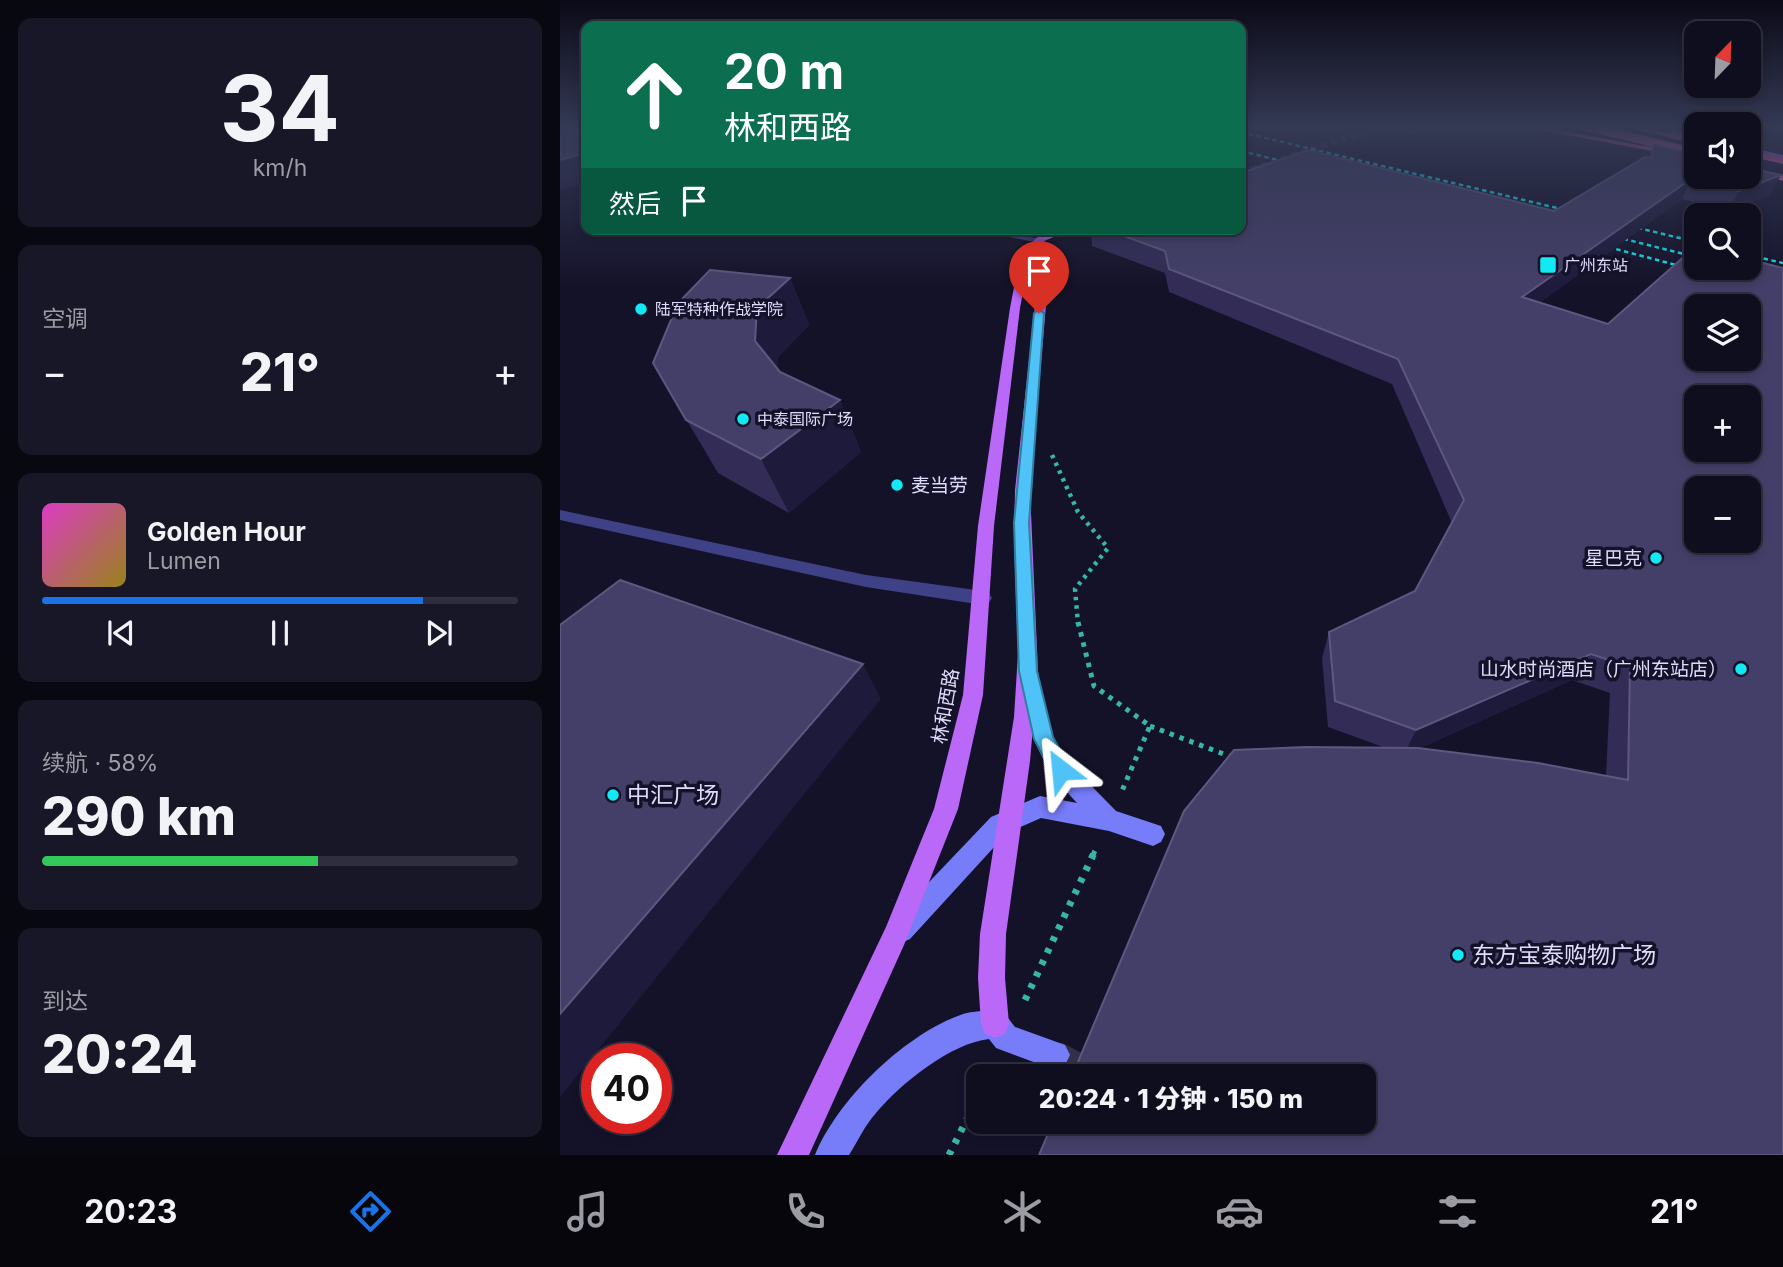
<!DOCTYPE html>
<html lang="zh">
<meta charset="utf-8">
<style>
body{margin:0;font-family:Inter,"Noto Sans SC",sans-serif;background:#181728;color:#f1f3f6;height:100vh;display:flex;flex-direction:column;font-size:26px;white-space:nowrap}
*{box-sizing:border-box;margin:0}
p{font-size:23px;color:#9b9ca4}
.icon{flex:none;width:38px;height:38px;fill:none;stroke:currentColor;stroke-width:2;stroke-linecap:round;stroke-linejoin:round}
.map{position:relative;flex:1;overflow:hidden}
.side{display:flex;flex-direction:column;gap:18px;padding:18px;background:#080811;width:560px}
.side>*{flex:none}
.hud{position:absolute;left:21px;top:21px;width:665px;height:214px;border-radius:14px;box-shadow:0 4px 10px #0003,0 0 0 2px #2f2e3d;background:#0b6e4f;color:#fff;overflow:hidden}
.needle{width:46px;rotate:23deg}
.buttons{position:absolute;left:1124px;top:21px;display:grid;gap:14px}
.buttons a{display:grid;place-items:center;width:77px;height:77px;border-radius:14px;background:#0f0e1f;box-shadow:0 4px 10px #0003,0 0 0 2px #2f2e3d;font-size:35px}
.speed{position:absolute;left:21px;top:1043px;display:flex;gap:14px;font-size:35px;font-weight:700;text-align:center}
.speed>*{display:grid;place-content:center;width:91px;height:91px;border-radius:50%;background:#0f0e1f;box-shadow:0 4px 10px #0003,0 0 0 2px #2f2e3d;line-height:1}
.speed .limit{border:10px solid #d22;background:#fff;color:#111}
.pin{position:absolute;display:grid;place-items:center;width:60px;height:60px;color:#fff;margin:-72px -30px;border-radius:50% 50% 50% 0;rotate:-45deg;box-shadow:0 0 7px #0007}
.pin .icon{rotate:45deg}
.me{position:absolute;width:77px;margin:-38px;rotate:331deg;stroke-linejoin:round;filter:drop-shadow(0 0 5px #0008)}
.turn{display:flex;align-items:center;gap:24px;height:147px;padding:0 28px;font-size:32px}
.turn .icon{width:91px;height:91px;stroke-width:2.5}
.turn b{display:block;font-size:49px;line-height:60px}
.then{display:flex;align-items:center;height:66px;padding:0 28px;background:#0003;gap:14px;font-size:26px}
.big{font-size:52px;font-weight:800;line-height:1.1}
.side .card{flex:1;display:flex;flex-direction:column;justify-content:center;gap:10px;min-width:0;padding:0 24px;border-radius:14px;background:#181728}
.side .dial{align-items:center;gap:0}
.dial b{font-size:91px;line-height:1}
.song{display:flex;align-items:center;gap:21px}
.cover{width:84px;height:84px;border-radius:10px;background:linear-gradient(135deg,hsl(310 70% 55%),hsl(50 70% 35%))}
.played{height:7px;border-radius:4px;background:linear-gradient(90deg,#1a73e8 80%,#2f2e3d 80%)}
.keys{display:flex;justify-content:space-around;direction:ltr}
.heat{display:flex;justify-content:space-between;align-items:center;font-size:38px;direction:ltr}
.charge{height:10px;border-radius:5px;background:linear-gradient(90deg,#34c759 58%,#2f2e3d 0)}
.trip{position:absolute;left:406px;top:1064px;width:410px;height:70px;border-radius:14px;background:#0f0e1f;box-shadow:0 4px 10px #0003,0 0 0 2px #2f2e3d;font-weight:800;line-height:70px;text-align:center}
.dock{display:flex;height:112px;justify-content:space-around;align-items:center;background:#06060c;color:#9b9ca4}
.dock .icon{width:49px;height:49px}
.dock .on{color:#1a73e8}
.dock b{font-size:32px;color:#f1f3f6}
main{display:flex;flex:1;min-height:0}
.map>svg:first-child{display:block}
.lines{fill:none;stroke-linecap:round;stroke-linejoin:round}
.secondary-tunnel{stroke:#323049;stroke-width:28;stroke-dasharray:28 14;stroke-linecap:butt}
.primary-tunnel{stroke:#323049;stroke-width:7;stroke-dasharray:7 3.5;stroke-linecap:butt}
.path-far3{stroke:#37b6a7;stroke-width:2;stroke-dasharray:2 2.5;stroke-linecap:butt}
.path-far2{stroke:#37b6a7;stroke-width:4.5;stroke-dasharray:3.5 5;stroke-linecap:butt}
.path-far1{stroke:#37b6a7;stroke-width:5;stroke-dasharray:4.5 6;stroke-linecap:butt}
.path{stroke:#37b6a7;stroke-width:7;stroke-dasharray:5 8;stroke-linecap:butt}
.lane{fill:#3f4186;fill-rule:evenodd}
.secondary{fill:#777cf9;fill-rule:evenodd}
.primary{fill:#ba68f8;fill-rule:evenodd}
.highway{fill:#f75db0;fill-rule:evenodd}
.rail{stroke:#11eaf4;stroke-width:2.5;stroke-dasharray:4.5 3.5;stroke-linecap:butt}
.highway-bridge{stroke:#f75db0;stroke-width:9}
.wall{fill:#322c56;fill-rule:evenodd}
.shaded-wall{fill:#1e1a3c}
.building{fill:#443f68;stroke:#5c587f;stroke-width:2;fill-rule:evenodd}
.route{fill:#4fc3f7;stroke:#337fa1;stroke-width:2}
.poi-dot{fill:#11eaf4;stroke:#141229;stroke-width:2.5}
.labels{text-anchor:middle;stroke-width:7;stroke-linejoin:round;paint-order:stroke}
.far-poi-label{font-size:16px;fill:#dedcfd;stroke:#141229;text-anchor:start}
.poi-label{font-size:19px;fill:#dedcfd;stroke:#141229;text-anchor:end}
.street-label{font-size:19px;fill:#dedcfd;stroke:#141229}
.near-poi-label{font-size:23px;fill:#dedcfd;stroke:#141229;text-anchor:start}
</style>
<main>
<section class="side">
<div class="card dial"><b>34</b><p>km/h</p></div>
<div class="card"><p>空调</p>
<div class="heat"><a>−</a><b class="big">21°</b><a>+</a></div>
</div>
<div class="card">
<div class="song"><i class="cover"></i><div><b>Golden Hour</b><p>Lumen</p></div></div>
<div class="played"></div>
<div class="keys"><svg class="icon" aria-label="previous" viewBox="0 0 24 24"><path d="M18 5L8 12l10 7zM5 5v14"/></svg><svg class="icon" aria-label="pause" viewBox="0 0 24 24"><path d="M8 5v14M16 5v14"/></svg><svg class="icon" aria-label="next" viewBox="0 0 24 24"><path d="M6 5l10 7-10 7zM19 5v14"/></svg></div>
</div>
<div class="card"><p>续航 · 58%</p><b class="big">290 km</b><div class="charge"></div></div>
<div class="card"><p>到达</p><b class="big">20:24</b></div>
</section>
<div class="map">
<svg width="1223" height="1155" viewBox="0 0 1223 1155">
<rect width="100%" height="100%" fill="#141229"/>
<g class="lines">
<path class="secondary-tunnel" d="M 495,1055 L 535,1076"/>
<path class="primary-tunnel" d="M 681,173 L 823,126"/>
<path class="path-far3" d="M 831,128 L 855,133 L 873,126"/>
<path class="path-far2" d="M 492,455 L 518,512 L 548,548 L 515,589 L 518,624"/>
<path class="path-far1" d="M 518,622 L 534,686 L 590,726 L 561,793
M 590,726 L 674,758
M 533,855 L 537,846"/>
<path class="path" d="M 465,1000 L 534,853
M 428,1076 L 434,1064
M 389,1155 L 418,1097"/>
<path class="lane" d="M 410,229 L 432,229 L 484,240 L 479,243 Z
M 0,510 L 306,575 L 423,591 L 429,593 L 432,598 L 429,603 L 423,605 L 306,587 L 0,520 Z"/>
<path class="secondary" d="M 482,229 L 491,229 L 482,242 L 476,242 Z
M 470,674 L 477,676 L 480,682 L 493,737 L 509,763 L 556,811 L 601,826 L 605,834 L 601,842 L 593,846 L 549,831 L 481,818 L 447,833 L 350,939 L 341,943 L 332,939 L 328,930 L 332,921 L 431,817 L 480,796 L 517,803 C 476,759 472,739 460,682 L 463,676 Z
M 435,1010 L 445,1014 L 455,1027 L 505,1045 L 510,1055 L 505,1065 L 495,1070 L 436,1048 L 429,1039 C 391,1043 340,1084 316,1113 C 305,1125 298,1141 289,1155 L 255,1155 C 278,1099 345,1034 403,1014 C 413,1011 425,1011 435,1010 Z"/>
<path class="primary" d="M 1112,130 L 1136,136 L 1136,140 L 1110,133 Z
M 1188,147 L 1223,155 L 1223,159 L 1188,151 Z
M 500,229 L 513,229 L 484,241 L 490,259 L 470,490 L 478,672 L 470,761 L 446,934 L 445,978 L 449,1024 L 445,1034 L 435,1038 L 425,1034 L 421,1024 L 418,978 L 420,934 L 454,717 L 458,653 L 454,542 L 455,490 L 480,259 L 477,249 L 470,257 L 460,308 L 434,526 L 423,695 L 398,809 L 344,945 L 249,1155 L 217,1155 L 326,927 L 374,809 L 403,695 L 418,526 L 450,308 L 460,257 L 476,238 Z"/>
<path class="highway" d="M 958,126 L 975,126 L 1123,153 L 1119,156 Z
M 1063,126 L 1077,126 L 1136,139 L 1136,144 Z
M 1188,150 L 1223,158 L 1223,164 L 1188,156 Z
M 1188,167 L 1223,175 L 1223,181 L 1188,173 Z"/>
<path class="rail" d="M 681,132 L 1018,213
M 681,151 L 739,165
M 1062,224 L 1136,242
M 1048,235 L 1136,257
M 1033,243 L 1135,270
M 1188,255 L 1223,263"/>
<path class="highway-bridge" d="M 1025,126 L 1136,153"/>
</g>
<path class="wall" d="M 1094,145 L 1210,195 L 1168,211 L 1122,199 L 979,303 L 1223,1155 L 823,747 L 768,727 L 762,658 L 769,632 L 855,591 L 892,523 L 832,384 L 609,292 L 605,273 L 532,246 L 531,229 L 681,229 L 994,211 L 1089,158 ZM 1012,680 L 1050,693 L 1046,776 L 860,748 Z
M 230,278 L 249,325 L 218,357 L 218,370 L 220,372 L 280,400 L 301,452 L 229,513 L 158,473 L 93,363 Z"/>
<path class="shaded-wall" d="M 26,153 L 26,182 L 0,191 L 0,160 Z
M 1221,175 L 1210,195 L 1168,211 L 1179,191 Z
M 1131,179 L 1122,199 L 954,321 L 962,297 Z
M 230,278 L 249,325 L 218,357 L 218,392 L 195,341 L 197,308 Z
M 280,400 L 301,452 L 229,513 L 201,459 Z
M 1031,654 L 1012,680 L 844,755 L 856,730 Z
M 303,664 L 321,699 L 0,1097 L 0,1014 Z"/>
<path class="building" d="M 0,126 L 26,126 L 26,153 L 0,160 Z
M 1094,145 L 1136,155 L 1136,177 L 1188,177 L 1188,168 L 1221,175 L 1179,191 L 1131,179 L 962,297 L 1048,324 L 1136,246 L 1136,268 L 1188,268 L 1188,259 L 1223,268 L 1223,1155 L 479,1155 L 493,1122 L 803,1122 L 803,1076 L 512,1076 L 624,811 L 674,750 L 746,747 L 858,748 L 978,763 L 1068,780 L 1070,667 L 1031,654 L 856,730 L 775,701 L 769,632 L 855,591 L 904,500 L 838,359 L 609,269 L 605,251 L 545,229 L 681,229 L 681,173 L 748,150 L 994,211 L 1085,157 L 1091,158 ZM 1136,306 L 1188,306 L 1188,359 L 1136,359 ZM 1136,397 L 1188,397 L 1188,450 L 1136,450 ZM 1136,488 L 1188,488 L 1188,541 L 1136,541 Z
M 150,270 L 230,278 L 197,308 L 195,341 L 220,372 L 280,400 L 201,459 L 126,420 L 93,363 L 118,303 Z
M 60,580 L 303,664 L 0,1014 L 0,625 Z"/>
<linearGradient id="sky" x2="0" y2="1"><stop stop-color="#0b0a17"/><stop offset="0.44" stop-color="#343954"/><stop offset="1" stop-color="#343954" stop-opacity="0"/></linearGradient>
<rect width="1223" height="288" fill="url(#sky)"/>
<path class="route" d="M 479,310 L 484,313 L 469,523 L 477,671 L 493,737 L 511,770 L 508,777 L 501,780 L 494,777 L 474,739 L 459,671 L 454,523 L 474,313 Z"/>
<g class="poi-dot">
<rect x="979" y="256" width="18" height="18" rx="3.5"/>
<circle cx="81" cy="309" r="7"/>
<circle cx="183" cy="419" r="7"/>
<circle cx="337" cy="485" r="7"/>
<circle cx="1096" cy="558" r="7"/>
<circle cx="1181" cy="669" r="7"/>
<circle cx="53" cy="795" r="7"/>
<circle cx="898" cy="955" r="7"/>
</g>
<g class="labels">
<g class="far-poi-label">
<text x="1004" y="271">广州东站</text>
<text x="95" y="315">陆军特种作战学院</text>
<text x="197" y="425">中泰国际广场</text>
</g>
<g class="poi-label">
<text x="351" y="492" text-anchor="start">麦当劳</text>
<text x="1082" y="565">星巴克</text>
<text x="1167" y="676">山水时尚酒店（广州东站店）</text>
</g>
<g class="street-label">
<text transform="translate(385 706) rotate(-80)" y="7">林和西路</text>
</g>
<g class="near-poi-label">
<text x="67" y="803">中汇广场</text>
<text x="912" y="963">东方宝泰购物广场</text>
</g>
</g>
</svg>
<div class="buttons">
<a><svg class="needle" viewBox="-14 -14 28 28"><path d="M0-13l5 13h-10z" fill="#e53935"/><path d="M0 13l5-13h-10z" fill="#9b9ca4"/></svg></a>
<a><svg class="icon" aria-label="sound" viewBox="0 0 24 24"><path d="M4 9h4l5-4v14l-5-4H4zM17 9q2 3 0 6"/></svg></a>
<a><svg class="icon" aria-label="search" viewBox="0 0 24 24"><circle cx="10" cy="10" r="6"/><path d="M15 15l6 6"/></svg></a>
<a><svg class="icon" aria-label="layers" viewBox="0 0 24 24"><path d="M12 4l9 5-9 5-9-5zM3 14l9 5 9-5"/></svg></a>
<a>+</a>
<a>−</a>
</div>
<div class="speed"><div class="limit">40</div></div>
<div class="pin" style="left:479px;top:313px;background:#d93025"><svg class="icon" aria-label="arrive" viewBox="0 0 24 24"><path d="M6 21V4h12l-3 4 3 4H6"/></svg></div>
<svg class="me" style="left:501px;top:770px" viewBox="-20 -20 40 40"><path d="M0-17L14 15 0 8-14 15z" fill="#4fc3f7" stroke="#fff" stroke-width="4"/></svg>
<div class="trip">20:24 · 1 分钟 · 150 m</div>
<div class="hud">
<div class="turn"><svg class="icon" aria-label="ahead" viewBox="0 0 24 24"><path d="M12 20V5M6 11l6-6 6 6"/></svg><div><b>20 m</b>林和西路</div></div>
<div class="then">然后<svg class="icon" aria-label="arrive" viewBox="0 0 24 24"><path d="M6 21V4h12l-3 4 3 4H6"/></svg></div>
</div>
</div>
</main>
<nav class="dock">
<b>20:23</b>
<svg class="icon on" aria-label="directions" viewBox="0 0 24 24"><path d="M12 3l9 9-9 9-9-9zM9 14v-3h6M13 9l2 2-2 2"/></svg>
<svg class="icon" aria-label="music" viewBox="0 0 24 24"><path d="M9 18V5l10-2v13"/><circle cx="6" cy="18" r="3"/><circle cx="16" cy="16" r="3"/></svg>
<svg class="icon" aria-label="phone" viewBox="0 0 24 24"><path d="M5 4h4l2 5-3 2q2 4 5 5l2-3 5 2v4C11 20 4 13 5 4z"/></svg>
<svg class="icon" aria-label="climate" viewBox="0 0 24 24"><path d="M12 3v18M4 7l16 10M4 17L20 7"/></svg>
<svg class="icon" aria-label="car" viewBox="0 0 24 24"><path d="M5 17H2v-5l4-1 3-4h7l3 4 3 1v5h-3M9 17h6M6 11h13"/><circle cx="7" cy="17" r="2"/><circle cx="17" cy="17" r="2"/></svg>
<svg class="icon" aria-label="filters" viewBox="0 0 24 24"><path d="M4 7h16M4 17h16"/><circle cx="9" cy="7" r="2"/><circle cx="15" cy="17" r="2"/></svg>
<b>21°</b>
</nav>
